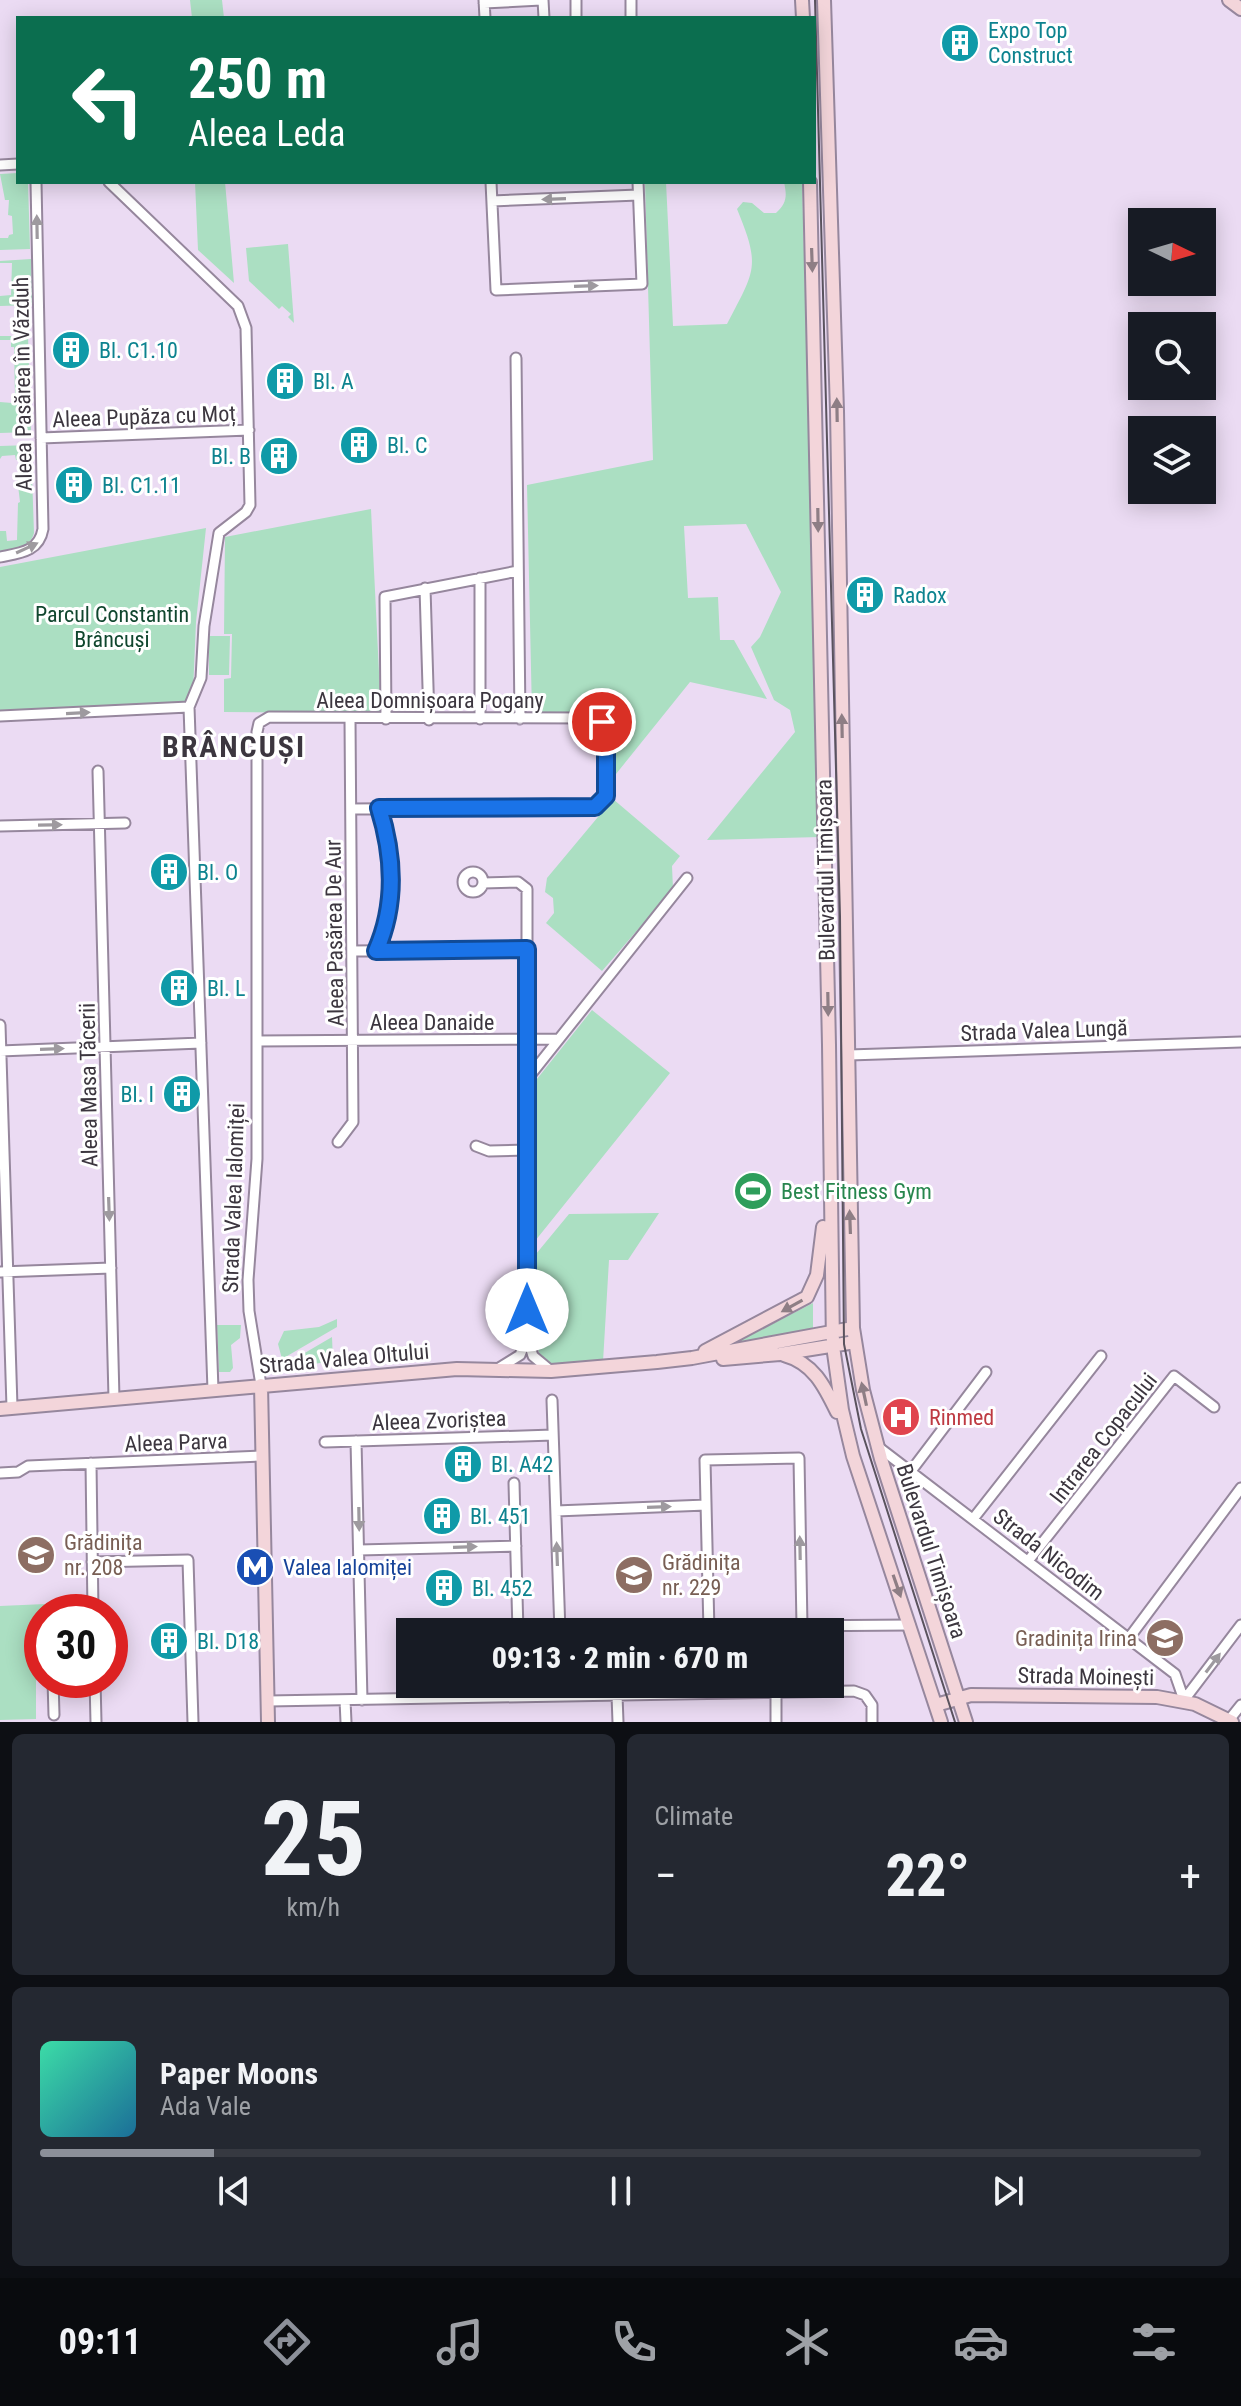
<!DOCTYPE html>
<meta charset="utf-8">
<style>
body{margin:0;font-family:"Roboto Condensed",sans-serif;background:#242831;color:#f1f3f6;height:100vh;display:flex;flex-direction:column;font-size:30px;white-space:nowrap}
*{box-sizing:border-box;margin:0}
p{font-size:26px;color:#9ea1a6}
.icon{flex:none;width:44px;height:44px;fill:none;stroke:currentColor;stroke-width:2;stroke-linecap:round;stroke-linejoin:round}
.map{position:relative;height:1722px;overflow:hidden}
.sheet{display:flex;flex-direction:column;gap:12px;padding:12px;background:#0d0f14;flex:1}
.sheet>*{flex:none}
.guide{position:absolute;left:16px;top:16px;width:800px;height:168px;border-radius:0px;box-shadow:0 4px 20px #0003;background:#0b6e4f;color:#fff;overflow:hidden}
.needle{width:52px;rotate:95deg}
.controls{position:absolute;left:1128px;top:208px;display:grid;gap:16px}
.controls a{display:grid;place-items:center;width:88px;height:88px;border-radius:0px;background:#171b24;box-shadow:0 4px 20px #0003;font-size:40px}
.speed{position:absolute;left:24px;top:1594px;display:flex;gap:16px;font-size:40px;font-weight:700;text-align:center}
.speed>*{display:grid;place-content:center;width:104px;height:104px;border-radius:50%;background:#171b24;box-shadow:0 4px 20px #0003;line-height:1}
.speed .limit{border:12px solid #d22;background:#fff;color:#111}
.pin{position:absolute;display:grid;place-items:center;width:68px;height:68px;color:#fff;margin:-34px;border:4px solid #fff;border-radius:50%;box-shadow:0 2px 8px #0007}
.me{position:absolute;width:88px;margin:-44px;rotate:0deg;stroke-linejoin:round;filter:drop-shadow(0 0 6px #0008)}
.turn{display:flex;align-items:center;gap:28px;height:168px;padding:0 40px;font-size:36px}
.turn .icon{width:104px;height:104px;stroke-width:2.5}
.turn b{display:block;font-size:56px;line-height:68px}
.big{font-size:60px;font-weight:800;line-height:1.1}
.sheet .card{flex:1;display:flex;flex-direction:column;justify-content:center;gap:12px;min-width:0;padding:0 28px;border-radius:12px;background:#242831}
.sheet .dial{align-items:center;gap:0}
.dial b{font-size:104px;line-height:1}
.song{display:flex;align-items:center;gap:24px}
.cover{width:96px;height:96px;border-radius:12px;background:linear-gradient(135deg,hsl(160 70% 55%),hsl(200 70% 35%))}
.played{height:8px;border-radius:4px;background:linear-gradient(90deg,#8c9099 15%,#363941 15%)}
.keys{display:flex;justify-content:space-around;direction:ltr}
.heat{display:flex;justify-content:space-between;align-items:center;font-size:44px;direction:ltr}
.sheet .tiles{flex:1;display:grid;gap:12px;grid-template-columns:1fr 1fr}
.card:last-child{grid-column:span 2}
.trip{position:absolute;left:396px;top:1618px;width:448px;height:80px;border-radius:0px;background:#171b24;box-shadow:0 4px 20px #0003;font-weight:800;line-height:80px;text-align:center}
.dock{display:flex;height:128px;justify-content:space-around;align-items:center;background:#090b0e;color:#9ea1a6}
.dock .icon{width:56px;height:56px}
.dock .active{color:#8c9099}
.dock b{font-size:36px;color:#f1f3f6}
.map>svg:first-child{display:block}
.green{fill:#abdfc2}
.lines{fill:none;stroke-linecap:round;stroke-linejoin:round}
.street-casing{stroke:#96879d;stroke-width:13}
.secondary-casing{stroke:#96879d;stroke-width:16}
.street{stroke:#fff;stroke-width:9}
.secondary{stroke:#f3d5da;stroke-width:12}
.tram{stroke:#5a535e;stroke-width:2}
.oneway{fill:#9e9a9f}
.oneway2{fill:#8e7e85}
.route-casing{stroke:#114b97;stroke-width:20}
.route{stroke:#1a73e8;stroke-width:14}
.labels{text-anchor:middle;stroke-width:6;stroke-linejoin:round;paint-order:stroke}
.culture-label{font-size:22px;fill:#0d838f;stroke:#fff;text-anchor:start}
.street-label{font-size:22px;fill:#3c363f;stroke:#fff}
.park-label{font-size:22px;fill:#10462e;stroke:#fff}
.leisure-label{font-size:22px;fill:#27864d;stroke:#fff;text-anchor:start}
.health-label{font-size:22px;fill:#be3a42;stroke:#fff;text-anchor:start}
.education-label{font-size:22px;fill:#785e54;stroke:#fff;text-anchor:start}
.transit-label{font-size:22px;fill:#164399;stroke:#fff;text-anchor:start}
.district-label{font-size:30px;font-weight:bold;letter-spacing:2px;fill:#3c363f;stroke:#fff}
</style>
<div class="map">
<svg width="1241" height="1722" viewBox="0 0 1241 1722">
<rect width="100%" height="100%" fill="#ebdbf3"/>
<path class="green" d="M 190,0 L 222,0 L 224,18 L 192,18 Z
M 18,173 L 18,182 L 28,182 L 30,249 L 0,250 L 0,238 L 8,238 L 9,235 L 13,234 L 12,216 L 8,215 L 9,200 L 5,200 L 0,174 Z
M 195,182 L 225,182 L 234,283 L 198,250 Z
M 645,182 L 666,182 L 673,326 L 727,324 C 755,270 761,267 737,209 L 743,202 L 752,203 L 764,213 L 776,213 C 787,203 787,196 784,182 L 802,182 L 820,837 L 707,840 L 795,732 L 790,710 L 774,700 L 751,647 L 760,637 L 781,592 L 746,524 L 684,526 L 688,598 L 718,597 L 720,640 L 734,640 L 767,699 L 690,682 L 612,779 L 609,711 L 532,714 L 527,485 L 653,460 Z
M 288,244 L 294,323 L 288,317 L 291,314 L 282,306 L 279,309 L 249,281 L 246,248 Z
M 31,259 L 32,305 L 0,306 L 0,296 L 11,295 L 12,263 L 0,263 L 0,261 Z
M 0,336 L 28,336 L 31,432 L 0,433 L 0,402 L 12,403 L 12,396 L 15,395 L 14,347 L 11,347 L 11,340 L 0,340 Z
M 31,445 L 34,533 C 30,549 14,548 0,551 L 0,531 L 6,531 L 7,541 L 17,540 L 18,503 L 20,502 L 17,477 L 19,476 L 19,460 L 16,460 L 15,455 L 2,456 L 0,459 L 0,446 Z
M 371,509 L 381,713 L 224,712 L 224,679 L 231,678 L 232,634 L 224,634 L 225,537 Z
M 206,528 L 196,622 L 193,692 L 187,703 L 0,710 L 0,567 Z
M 209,636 L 230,636 L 229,675 L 209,675 Z
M 613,799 L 680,856 L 672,866 L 673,889 L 602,971 L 546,923 L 554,913 L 553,898 L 545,892 L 547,878 Z
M 592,1010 L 670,1073 L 535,1241 L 537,1079 Z
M 659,1213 L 628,1260 L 609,1260 L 603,1362 L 553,1365 L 540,1355 L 536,1344 L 536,1254 L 569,1214 Z
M 813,1303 L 813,1328 L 741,1342 L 741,1340 Z
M 337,1319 L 337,1327 L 282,1359 L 278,1344 L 284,1331 L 319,1327 Z
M 217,1325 L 241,1325 L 240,1338 L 231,1345 L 233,1368 L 230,1372 L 219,1372 Z
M 332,1337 L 333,1361 L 307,1365 L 291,1361 Z
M 68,1603 L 68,1612 L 42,1612 L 42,1670 L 36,1681 L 36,1719 L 0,1720 L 0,1606 Z"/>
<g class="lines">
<defs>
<path id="street" d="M 484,0 L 485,18
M 543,0 L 544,18
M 576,0 L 576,18
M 631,0 L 631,18
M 484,3 L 541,0
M 0,165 L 18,164
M 109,182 L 238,306 L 246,328 L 250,505 L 246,512 L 219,533 L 204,626 L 201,678 L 189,707 L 213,1390
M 491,182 L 496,290 L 642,284 L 638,182
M 492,201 L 638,195
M 516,358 L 520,719
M 41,438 L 249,430
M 0,557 C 20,553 39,552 43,529 L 36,182
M 480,578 L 480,719
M 425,588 L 429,720
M 0,716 L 189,707
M 386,719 L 385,597 L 518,571
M 98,771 L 114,1398
M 0,826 L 125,823
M463 882a10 10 0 1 1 20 0a10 10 0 1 1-20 0Z
M 483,883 L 518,882 L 527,889 L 527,1337 L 533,1356 L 551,1371
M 353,951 L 527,949
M 376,951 C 396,904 394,856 379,808
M 0,1025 L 12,1407
M 257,1041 L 559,1039
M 0,1051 L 201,1043
M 849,1055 L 1241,1042
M 528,1078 L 687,878
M 338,1142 L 353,1122 L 350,719
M 476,1146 L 489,1151 L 527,1150
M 0,1272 L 111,1268
M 499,1368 L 520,1355 L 526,1340
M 261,1385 L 249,1311 L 248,1280 L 257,1159 L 257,732 L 259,723 L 269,717 L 596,718 L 606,730 L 606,796 L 595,807 L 351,809
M 552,1400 L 560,1632
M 356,1441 L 362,1700
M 325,1442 L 553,1435
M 877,1446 L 1175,1674 L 1184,1700
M 91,1463 L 93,1612
M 911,1471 L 986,1372
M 0,1473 L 18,1472 L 28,1466 L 262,1456
M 514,1483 L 518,1632
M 556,1511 L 706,1505
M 973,1519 L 1101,1356
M 359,1550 L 516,1546
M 1028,1561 L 1174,1376 L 1214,1407
M 92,1562 L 188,1560 L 193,1722
M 709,1632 L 705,1460 L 799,1458 L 802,1626
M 779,1632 L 786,1626 L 910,1625
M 1129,1638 L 1241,1488
M 53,1680 L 54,1715
M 95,1680 L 96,1722
M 562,1684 L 562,1696
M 776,1693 L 776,1722
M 617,1695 L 618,1722
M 345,1700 L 346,1722
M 1184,1700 L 1241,1625
M 268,1701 L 854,1691 L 865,1695 L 872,1705 L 872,1722
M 1229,1720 L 1241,1705"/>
<path id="secondary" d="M 802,0 L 803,18
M 824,0 L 837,411 L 853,1328 L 863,1390 L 881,1459 L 966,1722
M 1229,0 L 1241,9
M 810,182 L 829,1045 L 833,1346 L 842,1410 L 853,1456 L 941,1722
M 705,1351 L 807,1297 L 817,1275 L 823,1227
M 784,1355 C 813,1363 824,1385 837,1412
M 723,1359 L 780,1354 L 855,1342
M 261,1385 L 268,1722
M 0,1409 L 457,1369 L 551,1371 L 657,1362 L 692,1358 L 853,1328
M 936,1705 L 971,1695 L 1157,1697 L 1195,1704 L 1232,1722"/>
</defs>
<use href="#street" class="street-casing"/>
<use href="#secondary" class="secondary-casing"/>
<use href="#street" class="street"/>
<use href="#secondary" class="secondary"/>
<path class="tram" d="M 815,0 L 840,916 L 844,1344 L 861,1429 L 955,1722"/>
</g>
<defs><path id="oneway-solid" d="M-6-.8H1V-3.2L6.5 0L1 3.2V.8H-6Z" transform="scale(2)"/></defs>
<g class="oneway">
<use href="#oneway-solid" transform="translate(554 199) rotate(178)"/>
<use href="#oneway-solid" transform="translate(37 227) rotate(-91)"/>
<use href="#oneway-solid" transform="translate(586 286) rotate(-2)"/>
<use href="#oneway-solid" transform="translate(27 548) rotate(-25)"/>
<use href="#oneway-solid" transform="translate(78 713) rotate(-3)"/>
<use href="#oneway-solid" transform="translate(50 825) rotate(-1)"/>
<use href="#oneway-solid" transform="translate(52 1049) rotate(-2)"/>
<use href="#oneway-solid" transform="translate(109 1209) rotate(88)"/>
<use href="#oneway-solid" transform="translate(659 1507) rotate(-2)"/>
<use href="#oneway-solid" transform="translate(359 1519) rotate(89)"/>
<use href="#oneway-solid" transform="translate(465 1547) rotate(-2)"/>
<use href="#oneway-solid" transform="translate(800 1548) rotate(-91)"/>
<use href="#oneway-solid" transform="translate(557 1554) rotate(-92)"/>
<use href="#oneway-solid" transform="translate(1213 1663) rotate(-53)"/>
</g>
<g class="oneway2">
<use href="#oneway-solid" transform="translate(812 260) rotate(88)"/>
<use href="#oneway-solid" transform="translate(837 410) rotate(-91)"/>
<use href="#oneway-solid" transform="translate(818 520) rotate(89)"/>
<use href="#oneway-solid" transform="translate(842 726) rotate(-91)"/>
<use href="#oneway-solid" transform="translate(828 1004) rotate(89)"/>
<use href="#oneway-solid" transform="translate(850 1222) rotate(-92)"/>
<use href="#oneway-solid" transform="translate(792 1306) rotate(151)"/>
<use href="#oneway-solid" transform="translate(864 1394) rotate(-102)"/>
<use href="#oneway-solid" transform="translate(897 1586) rotate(71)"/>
</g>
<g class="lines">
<defs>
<path id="route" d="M 527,1310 L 527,949 L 376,951 C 397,904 394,856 379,808 L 595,807 L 606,796 L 606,730 L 602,722"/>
</defs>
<use href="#route" class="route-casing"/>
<use href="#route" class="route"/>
</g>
<defs>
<symbol id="building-disc" viewBox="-11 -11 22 22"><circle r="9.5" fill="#0f9aa8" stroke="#fff"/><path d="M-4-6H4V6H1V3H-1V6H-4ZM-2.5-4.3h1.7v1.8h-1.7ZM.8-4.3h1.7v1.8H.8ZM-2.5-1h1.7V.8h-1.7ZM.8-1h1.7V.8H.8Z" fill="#fff"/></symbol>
<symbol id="stadium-disc" viewBox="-11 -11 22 22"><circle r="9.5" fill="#2e9e5b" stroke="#fff"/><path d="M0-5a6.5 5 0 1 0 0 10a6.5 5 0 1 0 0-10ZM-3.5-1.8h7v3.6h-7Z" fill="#fff"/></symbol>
<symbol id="hospital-disc" viewBox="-11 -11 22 22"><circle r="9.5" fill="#e0444e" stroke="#fff"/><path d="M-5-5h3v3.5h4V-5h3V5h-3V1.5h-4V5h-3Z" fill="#fff"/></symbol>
<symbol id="school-disc" viewBox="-11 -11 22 22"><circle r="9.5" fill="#8d6e63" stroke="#fff"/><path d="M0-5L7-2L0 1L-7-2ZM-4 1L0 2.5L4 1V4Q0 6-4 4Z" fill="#fff"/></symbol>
<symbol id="metro-disc" viewBox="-11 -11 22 22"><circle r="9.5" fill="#1a4fb4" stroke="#fff"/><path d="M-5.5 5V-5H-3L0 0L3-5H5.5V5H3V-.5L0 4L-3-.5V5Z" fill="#fff"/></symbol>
</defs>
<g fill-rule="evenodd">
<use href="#building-disc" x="938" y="21" width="44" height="44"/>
<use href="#building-disc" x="49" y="328" width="44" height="44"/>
<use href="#building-disc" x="263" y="359" width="44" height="44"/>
<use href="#building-disc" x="337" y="423" width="44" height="44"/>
<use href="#building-disc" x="257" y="434" width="44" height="44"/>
<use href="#building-disc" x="52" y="463" width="44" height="44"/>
<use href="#building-disc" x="843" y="573" width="44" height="44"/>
<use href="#building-disc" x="147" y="850" width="44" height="44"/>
<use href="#building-disc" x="157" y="966" width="44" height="44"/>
<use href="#building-disc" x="160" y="1072" width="44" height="44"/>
<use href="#stadium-disc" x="731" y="1169" width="44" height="44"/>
<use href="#hospital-disc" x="879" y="1395" width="44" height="44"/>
<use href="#building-disc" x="441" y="1442" width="44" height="44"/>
<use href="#building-disc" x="420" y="1494" width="44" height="44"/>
<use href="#school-disc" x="14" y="1533" width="44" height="44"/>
<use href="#metro-disc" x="233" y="1545" width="44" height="44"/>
<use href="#school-disc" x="612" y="1553" width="44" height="44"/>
<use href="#building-disc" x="422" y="1566" width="44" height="44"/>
<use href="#school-disc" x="1143" y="1616" width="44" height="44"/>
<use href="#building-disc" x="147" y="1619" width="44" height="44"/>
</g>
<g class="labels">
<g class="culture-label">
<text x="988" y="38">Expo Top<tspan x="988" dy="25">Construct</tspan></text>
<text x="99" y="358">Bl. C1.10</text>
<text x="313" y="389">Bl. A</text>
<text x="387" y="453">Bl. C</text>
<text x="251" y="464" text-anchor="end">Bl. B</text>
<text x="102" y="493">Bl. C1.11</text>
<text x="893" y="603">Radox</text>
<text x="197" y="880">Bl. O</text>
<text x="207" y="996">Bl. L</text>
<text x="154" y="1102" text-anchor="end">Bl. I</text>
<text x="491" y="1472">Bl. A42</text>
<text x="470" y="1524">Bl. 451</text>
<text x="472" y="1596">Bl. 452</text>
<text x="197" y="1649">Bl. D18</text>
</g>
<g class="street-label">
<text transform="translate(22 384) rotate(-91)" y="8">Aleea Pasărea în Văzduh</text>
<text transform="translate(144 416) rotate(-2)" y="8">Aleea Pupăza cu Moț</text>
<text x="430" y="708">Aleea Domnișoara Pogany</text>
<text transform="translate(825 870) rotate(-91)" y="8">Bulevardul Timișoara</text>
<text transform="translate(334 933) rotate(-91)" y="8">Aleea Pasărea De Aur</text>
<text x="432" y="1030">Aleea Danaide</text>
<text transform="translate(1044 1030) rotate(-2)" y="8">Strada Valea Lungă</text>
<text transform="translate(88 1085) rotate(-91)" y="8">Aleea Masa Tăcerii</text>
<text transform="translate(233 1198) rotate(-88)" y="8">Strada Valea Ialomiței</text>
<text transform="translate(344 1358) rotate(-5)" y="8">Strada Valea Oltului</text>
<text transform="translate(439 1420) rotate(-2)" y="8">Aleea Zvoriștea</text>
<text transform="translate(1103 1438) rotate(-52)" y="8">Intrarea Copacului</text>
<text transform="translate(176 1442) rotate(-2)" y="8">Aleea Parva</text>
<text transform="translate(932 1551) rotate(72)" y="8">Bulevardul Timișoara</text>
<text transform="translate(1049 1554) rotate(38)" y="8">Strada Nicodim</text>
<text transform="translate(1086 1676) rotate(1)" y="8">Strada Moinești</text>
</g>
<g class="park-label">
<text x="112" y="622">Parcul Constantin<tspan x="112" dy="25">Brâncuși</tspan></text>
</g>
<g class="leisure-label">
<text x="781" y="1199">Best Fitness Gym</text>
</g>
<g class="health-label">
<text x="929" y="1425">Rinmed</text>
</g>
<g class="education-label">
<text x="64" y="1550">Grădinița<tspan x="64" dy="25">nr. 208</tspan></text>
<text x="662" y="1570">Grădinița<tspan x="662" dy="25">nr. 229</tspan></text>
<text x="1137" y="1646" text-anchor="end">Gradinița Irina</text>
</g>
<g class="transit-label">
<text x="283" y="1575">Valea Ialomiței</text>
</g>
<g class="district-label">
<text x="234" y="757">BRÂNCUȘI</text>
</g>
</g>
</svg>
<div class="controls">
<a><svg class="needle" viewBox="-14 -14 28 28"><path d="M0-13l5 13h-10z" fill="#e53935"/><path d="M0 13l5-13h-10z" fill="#9ea1a6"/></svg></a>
<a><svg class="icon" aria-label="search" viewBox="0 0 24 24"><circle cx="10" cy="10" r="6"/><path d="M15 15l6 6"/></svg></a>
<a><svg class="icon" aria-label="layers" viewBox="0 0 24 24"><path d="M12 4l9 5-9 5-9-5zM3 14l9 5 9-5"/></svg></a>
</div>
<div class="speed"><div class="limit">30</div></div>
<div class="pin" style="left:602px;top:722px;background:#d93025"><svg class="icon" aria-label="arrive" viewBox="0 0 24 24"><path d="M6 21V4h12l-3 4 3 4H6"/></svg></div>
<svg class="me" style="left:527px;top:1310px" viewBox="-20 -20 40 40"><circle r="19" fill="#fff"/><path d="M0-13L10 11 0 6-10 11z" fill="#1a73e8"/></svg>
<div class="trip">09:13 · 2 min · 670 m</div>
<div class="guide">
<div class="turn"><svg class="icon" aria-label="left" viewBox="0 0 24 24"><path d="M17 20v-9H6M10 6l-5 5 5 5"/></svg><div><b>250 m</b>Aleea Leda</div></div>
</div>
</div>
<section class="sheet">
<div class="tiles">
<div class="card dial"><b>25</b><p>km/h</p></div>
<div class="card"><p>Climate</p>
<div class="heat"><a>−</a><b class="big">22°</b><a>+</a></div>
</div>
<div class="card">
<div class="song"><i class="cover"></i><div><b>Paper Moons</b><p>Ada Vale</p></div></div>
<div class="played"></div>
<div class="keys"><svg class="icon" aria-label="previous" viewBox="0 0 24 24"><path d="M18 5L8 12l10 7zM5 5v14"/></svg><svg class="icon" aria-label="pause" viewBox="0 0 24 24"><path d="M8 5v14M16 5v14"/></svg><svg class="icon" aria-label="next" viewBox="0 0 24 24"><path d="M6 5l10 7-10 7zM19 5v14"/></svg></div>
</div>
</div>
</section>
<nav class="dock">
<b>09:11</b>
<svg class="icon active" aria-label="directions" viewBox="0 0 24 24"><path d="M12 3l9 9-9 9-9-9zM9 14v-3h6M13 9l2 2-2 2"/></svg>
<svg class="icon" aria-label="music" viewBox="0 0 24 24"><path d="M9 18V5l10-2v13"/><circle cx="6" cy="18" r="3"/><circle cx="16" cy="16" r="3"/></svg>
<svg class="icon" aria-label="phone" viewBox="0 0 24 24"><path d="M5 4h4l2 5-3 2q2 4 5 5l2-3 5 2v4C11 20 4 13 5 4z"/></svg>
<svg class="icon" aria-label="climate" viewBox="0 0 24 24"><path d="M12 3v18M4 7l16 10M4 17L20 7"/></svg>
<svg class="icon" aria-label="car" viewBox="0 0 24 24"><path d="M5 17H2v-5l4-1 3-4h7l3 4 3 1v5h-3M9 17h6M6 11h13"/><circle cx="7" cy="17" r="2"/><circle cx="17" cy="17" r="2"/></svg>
<svg class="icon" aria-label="filters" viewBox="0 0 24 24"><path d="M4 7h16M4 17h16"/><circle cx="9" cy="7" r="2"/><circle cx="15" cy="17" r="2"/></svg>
</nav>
